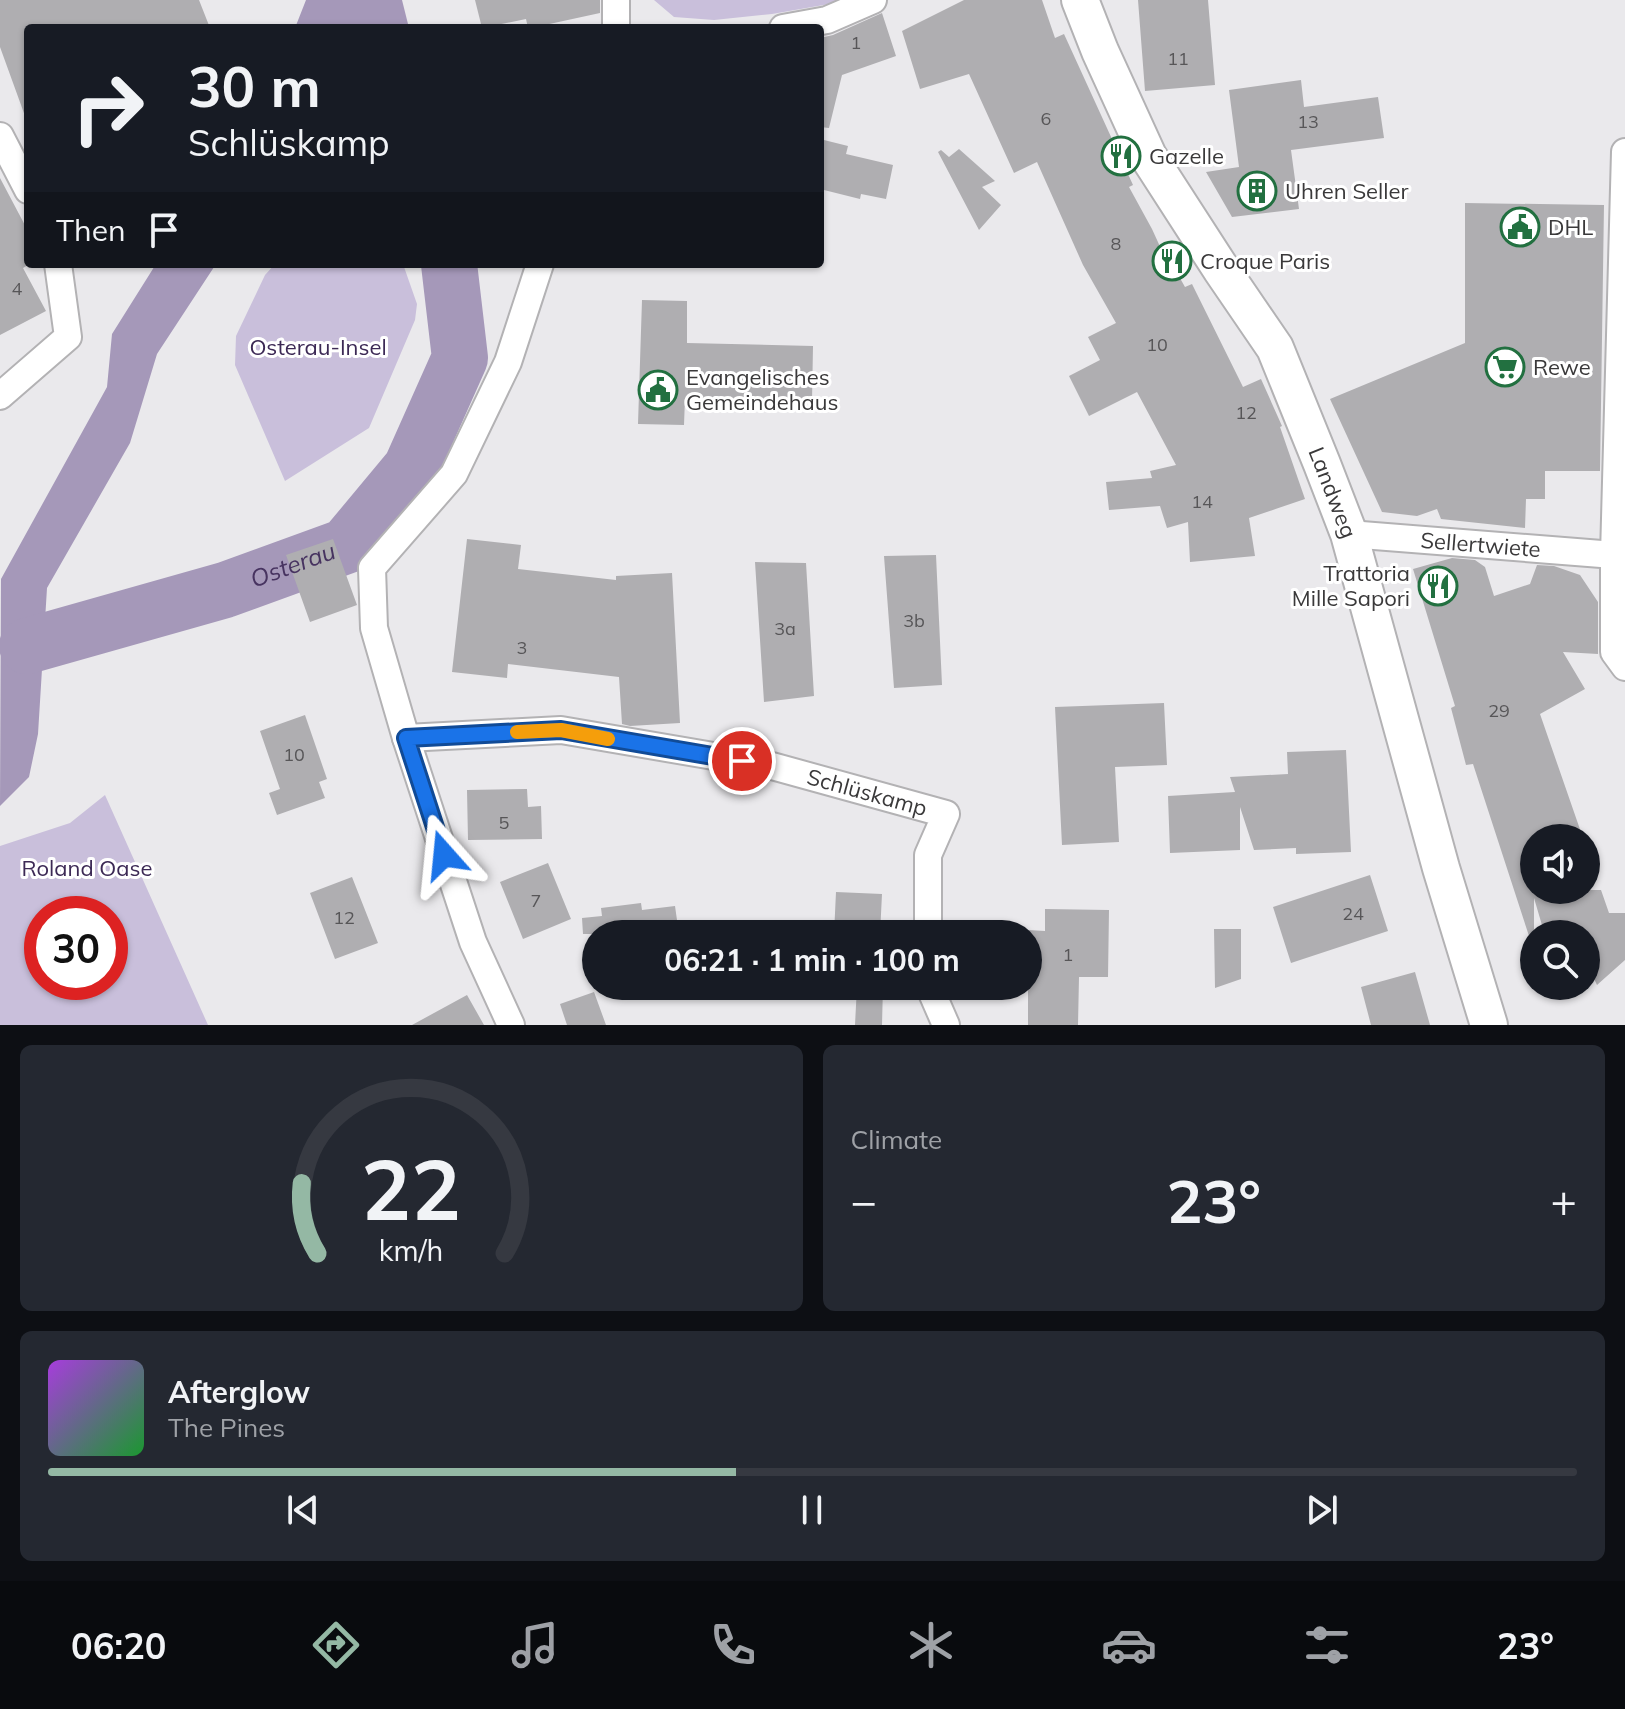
<!DOCTYPE html>
<meta charset="utf-8">
<style>
body{margin:0;font-family:Mulish,sans-serif;background:#242831;color:#f1f3f6;height:100vh;display:flex;flex-direction:column;font-size:30px;white-space:nowrap}
*{box-sizing:border-box;margin:0}
p{font-size:26px;color:#9ea1a6}
.icon{flex:none;width:44px;height:44px;fill:none;stroke:currentColor;stroke-width:2;stroke-linecap:round;stroke-linejoin:round}
.map{position:relative;height:1025px;overflow:hidden}
.details{display:flex;flex-direction:column;gap:20px;padding:20px;background:#0d0f14;flex:1}
.details>*{flex:none}
.hud{position:absolute;left:24px;top:24px;width:800px;height:244px;border-radius:8px;box-shadow:0 2px 6px #0004;background:#171b24;color:#f1f3f6;overflow:hidden}
.buttons{position:absolute;left:1520px;top:824px;display:grid;gap:16px}
.buttons a{display:grid;place-items:center;width:80px;height:80px;border-radius:50%;background:#171b24;box-shadow:0 2px 6px #0004;font-size:40px}
.speed{position:absolute;left:24px;top:896px;display:flex;gap:16px;font-size:40px;font-weight:700;text-align:center}
.speed>*{display:grid;place-content:center;width:104px;height:104px;border-radius:50%;background:#171b24;box-shadow:0 2px 6px #0004;line-height:1}
.speed .limit{border:12px solid #d22;background:#fff;color:#111}
.pin{position:absolute;display:grid;place-items:center;width:68px;height:68px;color:#fff;margin:-34px;border:4px solid #fff;border-radius:50%;box-shadow:0 2px 8px #0007}
.me{position:absolute;width:88px;margin:-44px;rotate:342deg;stroke-linejoin:round;filter:drop-shadow(0 0 6px #0008)}
.turn{display:flex;align-items:center;gap:28px;height:168px;padding:0 32px;font-size:36px}
.turn .icon{width:104px;height:104px;stroke-width:2.5}
.turn b{display:block;font-size:56px;line-height:68px}
.then{display:flex;align-items:center;height:76px;padding:0 32px;background:#0003;gap:16px;font-size:30px}
.big{font-size:60px;font-weight:700;line-height:1.1}
.details .card{flex:1;display:flex;flex-direction:column;justify-content:center;gap:12px;min-width:0;padding:0 28px;border-radius:12px;background:#242831}
.details .dial{align-items:center;gap:0}
.dial svg{height:208px;overflow:visible;fill:none;stroke:#363941;stroke-width:7;stroke-linecap:round;text-anchor:middle}
.dial text{fill:#f1f3f6;stroke:none}
.song{display:flex;align-items:center;gap:24px}
.cover{width:96px;height:96px;border-radius:12px;background:linear-gradient(135deg,hsl(280 70% 55%),hsl(130 70% 35%))}
.played{height:8px;border-radius:4px;background:linear-gradient(90deg,#94b8a4 45%,#363941 45%)}
.keys{display:flex;justify-content:space-around;direction:ltr}
.heat{display:flex;justify-content:space-between;align-items:center;font-size:44px;direction:ltr}
.details .tiles{flex:1;display:grid;gap:20px;grid-template-columns:1fr 1fr}
.card:last-child{grid-column:span 2}
.trip{position:absolute;left:582px;top:920px;width:460px;height:80px;border-radius:40px;background:#171b24;box-shadow:0 2px 6px #0004;font-weight:700;line-height:80px;text-align:center}
.menu{display:flex;height:128px;justify-content:space-around;align-items:center;background:#090b0e;color:#9ea1a6}
.menu .icon{width:56px;height:56px}
.menu .active{color:#94b8a4}
.menu b{font-size:36px;color:#f1f3f6}
.map>svg:first-child{display:block}
.green{fill:#c9bfdb;fill-rule:evenodd}
.water{fill:#a598b9}
.lines{fill:none;stroke-linecap:round;stroke-linejoin:round}
.river{stroke:#a598b9;stroke-width:56}
.building{fill:#afaeb1}
.street-casing{stroke:#b3b2b4;stroke-width:30}
.secondary-casing{stroke:#b3b2b4;stroke-width:40}
.street{stroke:#fff;stroke-width:26}
.secondary{stroke:#fff;stroke-width:36}
.route-casing{stroke:#114b97;stroke-width:20}
.route{stroke:#1a73e8;stroke-width:14}
.slow{stroke:#f59e0b;stroke-width:14}
.labels{text-anchor:middle;stroke-width:6;stroke-linejoin:round;paint-order:stroke}
.number-label{font-size:18px;fill:#575658}
.poi-label{font-size:22px;fill:#3a393a;stroke:#fff;text-anchor:start}
.park-label{font-size:22px;fill:#3c2955;stroke:#fff}
.street-label{font-size:22px;fill:#3a393a;stroke:#fff}
.water-label{font-size:24px;font-style:italic;fill:#473360;stroke:#fff}
</style>
<div class="map">
<svg width="1625" height="1025" viewBox="0 0 1625 1025">
<rect width="100%" height="100%" fill="#eae9ec"/>
<path class="green" d="M 654,0 L 852,0 L 772,14 L 714,20 L 674,17 Z
M 275,264 L 403,264 L 417,304 L 415,320 L 369,428 L 285,481 L 235,365 L 236,336 L 265,275 Z
M 105,795 L 208,1025 L 0,1025 L 0,846 L 70,823 ZM 110,914 L 110,982 L 42,982 L 42,914 Z"/>
<path class="water" d="M 306,0 L 402,0 L 409,28 L 295,28 Z
M 156,264 L 216,264 L 157,354 L 130,443 L 47,588 L 38,734 L 29,777 L 0,806 L 1,579 L 107,387 L 112,334 Z
M 441,264 L 465,264 L 478,325 L 471,356 L 444,358 L 449,307 Z"/>
<g class="lines">
<path class="river" id="s1" d="M 27,646 L 225,590 L 346,546 L 411,468 L 460,358 L 449,264"/>
</g>
<path class="building" d="M 0,0 L 199,0 L 210,28 L 28,28 L 28,116 L 25,116 L 0,47 Z
M 475,0 L 600,0 L 600,13 L 531,28 L 528,28 L 526,19 L 482,28 Z
M 964,0 L 1042,0 L 1055,38 L 1064,34 L 1133,185 L 1129,187 L 1152,229 L 1168,264 L 1172,264 L 1185,287 L 1192,284 L 1243,387 L 1261,379 L 1282,426 L 1280,427 L 1305,499 L 1249,518 L 1255,556 L 1190,562 L 1188,522 L 1167,528 L 1160,506 L 1109,510 L 1106,482 L 1152,478 L 1150,471 L 1176,465 L 1137,392 L 1089,416 L 1069,376 L 1100,360 L 1088,337 L 1116,323 L 1083,265 L 1037,162 L 1014,173 L 969,74 L 920,89 L 902,31 Z
M 1138,0 L 1208,0 L 1215,85 L 1145,91 Z
M 882,13 L 896,56 L 842,75 L 829,128 L 820,127 L 820,38 L 833,35 Z
M 1301,80 L 1304,107 L 1378,97 L 1384,138 L 1291,150 L 1299,209 L 1232,217 L 1206,172 L 1239,167 L 1229,90 Z
M 820,139 L 848,146 L 846,154 L 893,165 L 886,199 L 861,194 L 860,199 L 820,189 Z
M 959,149 L 995,181 L 982,187 L 1001,205 L 979,230 L 938,152 L 941,150 L 949,157 Z
M 0,178 L 28,231 L 28,265 L 23,268 L 46,311 L 0,335 Z
M 1465,203 L 1604,205 L 1600,471 L 1545,471 L 1545,499 L 1526,499 L 1525,528 L 1441,519 L 1437,509 L 1417,516 L 1382,512 L 1330,399 L 1465,343 Z
M 642,300 L 687,301 L 687,343 L 813,346 L 812,401 L 685,398 L 684,425 L 638,424 Z
M 333,539 L 357,605 L 310,622 L 286,555 Z
M 467,539 L 521,545 L 518,569 L 616,580 L 616,576 L 672,573 L 680,723 L 630,726 L 622,724 L 619,677 L 508,664 L 507,678 L 452,672 Z
M 936,555 L 942,685 L 894,688 L 884,556 Z
M 1452,558 L 1475,560 L 1485,567 L 1494,596 L 1530,584 L 1537,565 L 1554,566 L 1580,575 L 1598,602 L 1598,654 L 1563,652 L 1585,689 L 1540,714 L 1583,838 L 1534,838 L 1534,890 L 1601,890 L 1609,913 L 1625,913 L 1625,960 L 1597,985 L 1586,962 L 1586,934 L 1572,934 L 1569,928 L 1544,932 L 1534,898 L 1534,935 L 1529,936 L 1473,764 L 1466,765 L 1451,708 L 1455,706 L 1413,569 Z
M 755,562 L 806,563 L 814,696 L 764,702 Z
M 1164,703 L 1167,765 L 1115,767 L 1119,842 L 1062,845 L 1055,707 Z
M 305,715 L 327,779 L 319,782 L 325,798 L 277,815 L 269,793 L 280,789 L 260,731 Z
M 1346,750 L 1351,852 L 1296,854 L 1296,848 L 1254,850 L 1240,807 L 1240,850 L 1170,853 L 1168,796 L 1235,792 L 1230,777 L 1288,774 L 1287,752 Z
M 527,789 L 528,807 L 541,806 L 542,839 L 468,840 L 467,790 Z
M 548,863 L 571,919 L 523,939 L 500,882 Z
M 1370,875 L 1388,931 L 1291,963 L 1273,907 Z
M 352,877 L 378,943 L 335,959 L 310,893 Z
M 836,892 L 882,894 L 880,934 L 834,934 Z
M 641,903 L 642,910 L 675,906 L 679,934 L 583,934 L 582,918 L 602,916 L 601,908 Z
M 1045,909 L 1109,910 L 1108,977 L 1079,977 L 1078,1025 L 1028,1025 L 1028,930 L 1045,931 Z
M 1214,929 L 1241,929 L 1241,979 L 1215,988 Z
M 1415,972 L 1430,1025 L 1371,1025 L 1361,987 Z
M 857,986 L 883,986 L 882,1025 L 855,1025 Z
M 594,992 L 606,1025 L 567,1025 L 560,1004 Z
M 467,995 L 484,1025 L 412,1025 Z"/>
<g class="lines">
<defs>
<g id="street">
<path d="M 616,0 L 616,28"/>
<path d="M 783,28 L 827,20 L 873,0"/>
<path d="M 0,136 L 28,190"/>
<path d="M 1625,152 L 1614,555 L 1614,652 L 1625,667"/>
<path d="M 0,396 L 68,337 L 58,264"/>
<path id="s2" d="M 1349,534 L 1614,555"/>
<path id="s3" d="M 406,738 L 561,730 L 772,766 L 946,814 L 928,855 L 928,934"/>
<path d="M 929,986 L 946,1025"/>
<path d="M 511,1025 L 473,942 L 406,738 L 374,628 L 372,568 L 454,474 L 508,362 L 540,264"/>
</g>
<g id="secondary">
<path id="s4" d="M 1080,0 L 1100,51 L 1148,156 L 1221,269 L 1275,348 L 1322,464 L 1349,534 L 1441,868 L 1489,1025"/>
</g>
</defs>
<use href="#street" class="street-casing"/>
<use href="#secondary" class="secondary-casing"/>
<use href="#street" class="street"/>
<use href="#secondary" class="secondary"/>
</g>
<g class="lines">
<defs>
<path id="route" d="M 444,855 L 406,738 L 561,730 L 742,761"/>
</defs>
<use href="#route" class="route-casing"/>
<use href="#route" class="route"/>
<path class="slow" d="M 517,732 L 561,730 L 608,739"/>
</g>
<defs>
<symbol id="restaurant-ring" viewBox="-11 -11 22 22"><circle r="9.5" fill="#fff" stroke="#227040" stroke-width="1.5"/><path d="M-5-6h1v4h1v-4h1v4h1v-4h1v5L-1.5 .5V6h-2V.5L-5-1ZM5-6V6H3V1.5H1.5Q1.5-4 5-6Z" fill="#227040"/></symbol>
<symbol id="building-ring" viewBox="-11 -11 22 22"><circle r="9.5" fill="#fff" stroke="#227040" stroke-width="1.5"/><path d="M-4-6H4V6H1V3H-1V6H-4ZM-2.5-4.3h1.7v1.8h-1.7ZM.8-4.3h1.7v1.8H.8ZM-2.5-1h1.7V.8h-1.7ZM.8-1h1.7V.8H.8Z" fill="#227040"/></symbol>
<symbol id="civic-ring" viewBox="-11 -11 22 22"><circle r="9.5" fill="#fff" stroke="#227040" stroke-width="1.5"/><path d="M-.6-6.5H3V-4.5H.6V-3L4-1V1h2V6H-6V1h2V-1L-.6-3ZM-1.2 2.5V6h2.4V2.5Z" fill="#227040"/></symbol>
<symbol id="supermarket-ring" viewBox="-11 -11 22 22"><circle r="9.5" fill="#fff" stroke="#227040" stroke-width="1.5"/><path d="M-6-5.5h2.5l.6 2H6L4.5 2H-2.5L-4.4-4H-6ZM-1.5 3.2a1.3 1.3 0 1 0 .1 0ZM3 3.2a1.3 1.3 0 1 0 .1 0Z" fill="#227040"/></symbol>
</defs>
<g fill-rule="evenodd">
<use href="#restaurant-ring" x="1099" y="134" width="44" height="44"/>
<use href="#building-ring" x="1235" y="169" width="44" height="44"/>
<use href="#civic-ring" x="1498" y="205" width="44" height="44"/>
<use href="#restaurant-ring" x="1150" y="239" width="44" height="44"/>
<use href="#supermarket-ring" x="1483" y="345" width="44" height="44"/>
<use href="#civic-ring" x="636" y="368" width="44" height="44"/>
<use href="#restaurant-ring" x="1416" y="564" width="44" height="44"/>
</g>
<g class="labels">
<g class="number-label">
<text x="856" y="49">1</text>
<text x="1178" y="65">11</text>
<text x="1046" y="125">6</text>
<text x="1308" y="128">13</text>
<text x="1116" y="250">8</text>
<text x="17" y="295">4</text>
<text x="1157" y="351">10</text>
<text x="1246" y="419">12</text>
<text x="1202" y="508">14</text>
<text x="914" y="627">3b</text>
<text x="785" y="635">3a</text>
<text x="522" y="654">3</text>
<text x="1499" y="717">29</text>
<text x="294" y="761">10</text>
<text x="504" y="829">5</text>
<text x="536" y="907">7</text>
<text x="1353" y="920">24</text>
<text x="344" y="924">12</text>
<text x="1068" y="961">1</text>
</g>
<g class="poi-label">
<text x="1149" y="164">Gazelle</text>
<text x="1285" y="199">Uhren Seller</text>
<text x="1548" y="235">DHL</text>
<text x="1200" y="269">Croque Paris</text>
<text x="1533" y="375">Rewe</text>
<text x="686" y="385">Evangelisches<tspan x="686" dy="25">Gemeindehaus</tspan></text>
<text x="1410" y="581" text-anchor="end">Trattoria<tspan x="1410" dy="25">Mille Sapori</tspan></text>
</g>
<g class="park-label">
<text x="318" y="355">Osterau-Insel</text>
<text x="87" y="876">Roland Oase</text>
</g>
<g class="street-label">
<text dy="8" stroke="none"><textPath href="#s4" startOffset="556">Landweg</textPath></text>
<text dy="8" stroke="none"><textPath href="#s2" startOffset="132">Sellertwiete</textPath></text>
<text dy="8" stroke="none"><textPath href="#s3" startOffset="468">Schlüskamp</textPath></text>
</g>
<g class="water-label">
<text dy="8" stroke="none"><textPath href="#s1" startOffset="278">Osterau</textPath></text>
</g>
</g>
</svg>
<div class="buttons">
<a><svg class="icon" aria-label="sound" viewBox="0 0 24 24"><path d="M4 9h4l5-4v14l-5-4H4zM17 9q2 3 0 6"/></svg></a>
<a><svg class="icon" aria-label="search" viewBox="0 0 24 24"><circle cx="10" cy="10" r="6"/><path d="M15 15l6 6"/></svg></a>
</div>
<div class="speed"><div class="limit">30</div></div>
<div class="pin" style="left:742px;top:761px;background:#d93025"><svg class="icon" aria-label="arrive" viewBox="0 0 24 24"><path d="M6 21V4h12l-3 4 3 4H6"/></svg></div>
<svg class="me" style="left:444px;top:855px" viewBox="-20 -20 40 40"><path d="M0-17L14 15 0 8-14 15z" fill="#1a73e8" stroke="#fff" stroke-width="4"/></svg>
<div class="trip">06:21 · 1 min · 100 m</div>
<div class="hud">
<div class="turn"><svg class="icon" aria-label="right" viewBox="0 0 24 24"><path d="M7 20v-9h11M14 6l5 5-5 5"/></svg><div><b>30 m</b>Schlüskamp</div></div>
<div class="then">Then<svg class="icon" aria-label="arrive" viewBox="0 0 24 24"><path d="M6 21V4h12l-3 4 3 4H6"/></svg></div>
</div>
</div>
<section class="details">
<div class="tiles">
<div class="card dial"><svg viewBox="0 0 100 80">
<path d="M14 69A42 42 0 1 1 86 69"/>
<path d="M14 69A42 42 0 0 1 8 42" stroke="#94b8a4"/>
<text x="50" y="56" font-size="32" font-weight="700">22</text>
<text x="50" y="72" font-size="11">km/h</text>
</svg></div>
<div class="card"><p>Climate</p>
<div class="heat"><a>−</a><b class="big">23°</b><a>+</a></div>
</div>
<div class="card">
<div class="song"><i class="cover"></i><div><b>Afterglow</b><p>The Pines</p></div></div>
<div class="played"></div>
<div class="keys"><svg class="icon" aria-label="previous" viewBox="0 0 24 24"><path d="M18 5L8 12l10 7zM5 5v14"/></svg><svg class="icon" aria-label="pause" viewBox="0 0 24 24"><path d="M8 5v14M16 5v14"/></svg><svg class="icon" aria-label="next" viewBox="0 0 24 24"><path d="M6 5l10 7-10 7zM19 5v14"/></svg></div>
</div>
</div>
</section>
<nav class="menu">
<b>06:20</b>
<svg class="icon active" aria-label="directions" viewBox="0 0 24 24"><path d="M12 3l9 9-9 9-9-9zM9 14v-3h6M13 9l2 2-2 2"/></svg>
<svg class="icon" aria-label="music" viewBox="0 0 24 24"><path d="M9 18V5l10-2v13"/><circle cx="6" cy="18" r="3"/><circle cx="16" cy="16" r="3"/></svg>
<svg class="icon" aria-label="phone" viewBox="0 0 24 24"><path d="M5 4h4l2 5-3 2q2 4 5 5l2-3 5 2v4C11 20 4 13 5 4z"/></svg>
<svg class="icon" aria-label="climate" viewBox="0 0 24 24"><path d="M12 3v18M4 7l16 10M4 17L20 7"/></svg>
<svg class="icon" aria-label="car" viewBox="0 0 24 24"><path d="M5 17H2v-5l4-1 3-4h7l3 4 3 1v5h-3M9 17h6M6 11h13"/><circle cx="7" cy="17" r="2"/><circle cx="17" cy="17" r="2"/></svg>
<svg class="icon" aria-label="filters" viewBox="0 0 24 24"><path d="M4 7h16M4 17h16"/><circle cx="9" cy="7" r="2"/><circle cx="15" cy="17" r="2"/></svg>
<b>23°</b>
</nav>
